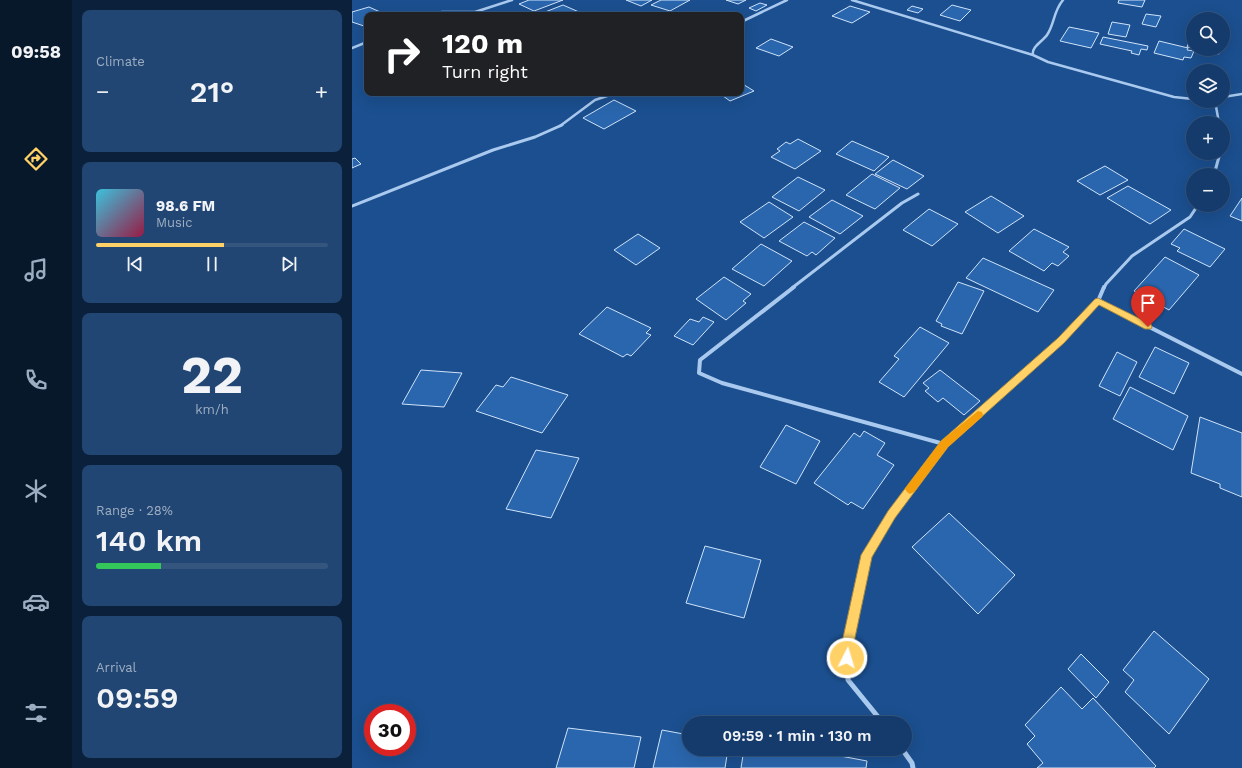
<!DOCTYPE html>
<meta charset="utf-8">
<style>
body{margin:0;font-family:"Work Sans",sans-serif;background:#214673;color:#f1f3f6;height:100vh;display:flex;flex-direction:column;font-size:15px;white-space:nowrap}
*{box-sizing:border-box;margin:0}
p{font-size:13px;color:#9dadc1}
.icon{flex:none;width:22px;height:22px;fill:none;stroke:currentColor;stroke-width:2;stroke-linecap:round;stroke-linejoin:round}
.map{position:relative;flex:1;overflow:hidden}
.details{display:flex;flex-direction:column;gap:10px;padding:10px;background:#0b203b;width:280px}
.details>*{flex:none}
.banner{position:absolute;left:12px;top:12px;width:380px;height:84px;border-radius:8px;box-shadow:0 4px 16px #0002,0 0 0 1px #33557e;background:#202124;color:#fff;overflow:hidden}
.tools{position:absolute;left:834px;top:12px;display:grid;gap:8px}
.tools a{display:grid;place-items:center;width:44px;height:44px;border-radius:50%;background:#143b6b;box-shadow:0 4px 16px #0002,0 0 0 1px #33557e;font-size:20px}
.speed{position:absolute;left:12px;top:704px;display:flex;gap:8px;font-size:20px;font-weight:700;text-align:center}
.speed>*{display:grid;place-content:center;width:52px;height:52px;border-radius:50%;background:#143b6b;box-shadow:0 4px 16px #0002,0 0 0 1px #33557e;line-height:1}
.speed .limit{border:6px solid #d22;background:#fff;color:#111}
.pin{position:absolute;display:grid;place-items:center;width:34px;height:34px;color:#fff;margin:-41px -17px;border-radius:50% 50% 50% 0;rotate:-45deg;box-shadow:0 0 4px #0007}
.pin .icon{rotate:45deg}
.me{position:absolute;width:44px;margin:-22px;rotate:5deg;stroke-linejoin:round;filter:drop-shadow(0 0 3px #0008)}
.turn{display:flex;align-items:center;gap:14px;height:84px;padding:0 12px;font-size:18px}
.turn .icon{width:52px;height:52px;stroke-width:2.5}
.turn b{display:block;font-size:28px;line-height:34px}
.big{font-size:30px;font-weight:600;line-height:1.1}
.details .card{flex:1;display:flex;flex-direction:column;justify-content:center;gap:6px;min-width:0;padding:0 14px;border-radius:8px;background:#214673}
.details .dial{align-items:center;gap:0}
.dial b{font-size:52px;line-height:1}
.song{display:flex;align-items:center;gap:12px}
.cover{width:48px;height:48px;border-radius:6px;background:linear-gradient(135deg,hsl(190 70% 55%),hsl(340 70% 35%))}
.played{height:4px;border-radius:2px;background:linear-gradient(90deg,#ffd166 55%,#33557e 55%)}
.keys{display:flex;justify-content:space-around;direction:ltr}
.heat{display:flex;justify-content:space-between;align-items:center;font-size:22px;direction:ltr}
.charge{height:6px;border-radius:3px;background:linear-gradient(90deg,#34c759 28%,#33557e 0)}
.trip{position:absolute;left:330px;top:716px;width:230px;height:40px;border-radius:20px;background:#143b6b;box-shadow:0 4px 16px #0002,0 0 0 1px #33557e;font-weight:600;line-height:40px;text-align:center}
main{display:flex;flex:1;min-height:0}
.tabs{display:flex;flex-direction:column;width:72px;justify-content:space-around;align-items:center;background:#08182b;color:#9dadc1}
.tabs .icon{width:28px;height:28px}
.tabs .current{color:#ffd166}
.tabs b{font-size:18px;color:#f1f3f6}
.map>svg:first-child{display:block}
.building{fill:#2a66ad;stroke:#cfe3fa}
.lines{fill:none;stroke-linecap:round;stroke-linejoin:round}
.minor-far3{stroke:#a9c9ee;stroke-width:2.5}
.minor-far2{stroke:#a9c9ee;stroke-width:3}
.minor-far1{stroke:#a9c9ee;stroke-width:4}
.minor{stroke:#a9c9ee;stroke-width:5}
.route{fill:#ffd166;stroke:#a68842}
.slow{fill:#f59e0b}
</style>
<main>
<nav class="tabs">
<b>09:58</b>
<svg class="icon current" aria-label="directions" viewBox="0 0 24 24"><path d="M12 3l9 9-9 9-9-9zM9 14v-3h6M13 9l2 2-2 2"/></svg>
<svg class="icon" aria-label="music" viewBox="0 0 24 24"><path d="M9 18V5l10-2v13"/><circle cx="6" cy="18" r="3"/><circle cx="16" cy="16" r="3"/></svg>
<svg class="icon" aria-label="phone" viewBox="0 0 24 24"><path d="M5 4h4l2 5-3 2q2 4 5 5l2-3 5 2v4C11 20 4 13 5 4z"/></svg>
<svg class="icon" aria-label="climate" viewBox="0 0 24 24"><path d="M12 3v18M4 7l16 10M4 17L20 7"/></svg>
<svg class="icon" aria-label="car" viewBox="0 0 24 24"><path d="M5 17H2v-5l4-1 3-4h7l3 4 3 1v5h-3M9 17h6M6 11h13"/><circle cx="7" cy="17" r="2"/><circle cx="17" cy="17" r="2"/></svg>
<svg class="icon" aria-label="filters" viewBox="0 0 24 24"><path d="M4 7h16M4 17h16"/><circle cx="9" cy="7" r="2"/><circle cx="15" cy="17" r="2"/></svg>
</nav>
<section class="details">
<div class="card"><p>Climate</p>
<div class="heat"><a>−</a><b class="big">21°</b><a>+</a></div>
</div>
<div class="card">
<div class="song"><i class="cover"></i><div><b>98.6 FM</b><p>Music</p></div></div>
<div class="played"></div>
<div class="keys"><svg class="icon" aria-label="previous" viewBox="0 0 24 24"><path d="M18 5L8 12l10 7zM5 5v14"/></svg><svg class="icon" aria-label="pause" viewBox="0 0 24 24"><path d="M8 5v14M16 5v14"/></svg><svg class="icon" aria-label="next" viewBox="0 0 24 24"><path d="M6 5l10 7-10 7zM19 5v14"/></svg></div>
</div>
<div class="card dial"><b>22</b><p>km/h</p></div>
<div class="card"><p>Range · 28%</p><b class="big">140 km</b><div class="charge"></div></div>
<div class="card"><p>Arrival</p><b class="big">09:59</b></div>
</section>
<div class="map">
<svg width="890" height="768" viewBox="0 0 890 768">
<rect width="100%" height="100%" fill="#1b4f8f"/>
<path class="building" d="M 177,0 L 211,0 L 182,11 L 167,4 Z
M 274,0 L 300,0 L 289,6 Z
M 309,0 L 338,0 L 318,11 L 299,5 Z
M 374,0 L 394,0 L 386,4 Z
M 767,0 L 793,0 L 790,7 L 766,3 Z
M 408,3 L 415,5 L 404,11 L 397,8 Z
M 211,5 L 227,12 L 220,15 L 188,14 Z
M 600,5 L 619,10 L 608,21 L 588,15 Z
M 498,6 L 518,12 L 500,23 L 480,16 Z
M 560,6 L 571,9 L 566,13 L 555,10 Z
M 17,7 L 35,15 L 15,15 L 15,27 L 0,22 L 0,12 Z
M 794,14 L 809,16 L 804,27 L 790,24 Z
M 760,22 L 778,25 L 774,37 L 756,34 Z
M 871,25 L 876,26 L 874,37 L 871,36 Z
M 717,27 L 747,33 L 739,48 L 708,41 Z
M 751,37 L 796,46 L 795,50 L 789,49 L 787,55 L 779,53 L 780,51 L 748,44 Z
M 839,37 L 841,38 L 841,48 L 835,47 Z
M 419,39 L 441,47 L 427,56 L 404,48 Z
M 807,41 L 836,48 L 835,50 L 842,51 L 839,58 L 832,57 L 831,60 L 802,53 Z
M 845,49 L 869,49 L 867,54 Z
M 389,83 L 402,91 L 378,101 L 367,93 L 389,93 Z
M 262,100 L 284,111 L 252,129 L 231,118 Z
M 446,139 L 469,151 L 443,169 L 419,157 L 428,151 L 425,149 L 434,142 L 438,144 Z
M 500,141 L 537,157 L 522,171 L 484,154 Z
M 3,158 L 9,164 L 0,168 L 0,159 Z
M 541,160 L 572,176 L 555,189 L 523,174 Z
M 753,166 L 776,180 L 748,195 L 725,181 Z
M 520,174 L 548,188 L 523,209 L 494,195 Z
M 446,177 L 473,190 L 447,211 L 420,197 Z
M 776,186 L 819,210 L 798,224 L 755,198 Z
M 639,196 L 672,216 L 646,233 L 613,212 Z
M 890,198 L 890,221 L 878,216 Z
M 480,200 L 511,216 L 488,234 L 457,217 Z
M 417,202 L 441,217 L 412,238 L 388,222 Z
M 577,209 L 606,224 L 580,246 L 551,230 Z
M 452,222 L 483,238 L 464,255 L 460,252 L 455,256 L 427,241 Z
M 682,229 L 717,247 L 711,252 L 717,256 L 706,266 L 700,263 L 692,271 L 657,251 Z
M 832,229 L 873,249 L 858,267 L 825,251 L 828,248 L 819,244 Z
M 286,234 L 308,248 L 284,265 L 262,250 Z
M 409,244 L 440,261 L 412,286 L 380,269 Z
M 813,257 L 847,275 L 817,310 L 782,291 Z
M 631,258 L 702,290 L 686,312 L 614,278 Z
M 372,277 L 399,294 L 391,301 L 394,303 L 374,320 L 344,299 Z
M 606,282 L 632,291 L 610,334 L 589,326 L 590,324 L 584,321 Z
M 255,307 L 299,328 L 294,333 L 299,335 L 279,356 L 275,354 L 271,357 L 227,334 Z
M 351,317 L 362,322 L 341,345 L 322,336 L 338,319 L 347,322 Z
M 568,327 L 597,343 L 552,397 L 527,382 L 547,359 L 542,356 Z
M 803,347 L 837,363 L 822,394 L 787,377 Z
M 765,352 L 785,362 L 768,396 L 747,386 Z
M 69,370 L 110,373 L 92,407 L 50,404 Z
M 588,370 L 628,401 L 612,415 L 591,398 L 586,402 L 573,391 L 577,388 L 571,383 Z
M 159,377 L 216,395 L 190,433 L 124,411 L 144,385 L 151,387 Z
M 778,387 L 836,416 L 821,450 L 761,419 Z
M 848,417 L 890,433 L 890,497 L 868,488 L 868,484 L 839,473 Z
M 434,425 L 468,441 L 444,484 L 408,467 Z
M 512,431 L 533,443 L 525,455 L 542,465 L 511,509 L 499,502 L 496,505 L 462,483 L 502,433 L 508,437 Z
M 184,450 L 227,458 L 199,518 L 154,509 Z
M 597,513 L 663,575 L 626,614 L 560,547 Z
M 353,546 L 409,560 L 392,618 L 334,603 Z
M 802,631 L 857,679 L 817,734 L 773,692 L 782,680 L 771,670 Z
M 729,654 L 757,682 L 744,698 L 716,669 Z
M 709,687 L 730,709 L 741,698 L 804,766 L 802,768 L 685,768 L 691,763 L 675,744 L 683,736 L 673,725 Z
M 216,728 L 289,737 L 282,768 L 204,768 Z
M 310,730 L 337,735 L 337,749 L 376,749 L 373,768 L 301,768 Z
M 392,749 L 451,749 L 515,761 L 514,768 L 389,768 Z"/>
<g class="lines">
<path class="minor-far3" d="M 500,0 L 681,55
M 711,0 C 701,12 703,23 695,35 C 691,41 679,47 681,55 L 696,62 L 822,97 L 841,99
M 73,15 L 90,12 L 123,12 L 160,0
M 389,22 L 435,0
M 0,48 L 15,42
M 871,97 L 890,94
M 863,101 L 867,123
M 208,126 L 243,100 L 264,93"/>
<path class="minor-far2" d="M 862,175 L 868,153
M 0,206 L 141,150 L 183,137 L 210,125
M 440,288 L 550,203 L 566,194
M 752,288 L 754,284 L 780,256 L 838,217 L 846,205"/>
<path class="minor-far1" d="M 442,287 L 348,360 L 347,373 L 370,383 L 592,444
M 746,301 L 890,374
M 551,498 L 592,444 L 709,341 L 746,301 L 752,287"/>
<path class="minor" d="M 531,723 L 496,680 L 495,647 L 515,555 L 539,514 L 552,497
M 550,749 L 560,763 L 561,768"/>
</g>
<path class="route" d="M 746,298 L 799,324 L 800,327 L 799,329 L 793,329 L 747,305 L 712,343 L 596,447 L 543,518 L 520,557 L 501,647 L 501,658 L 499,662 L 495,664 L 491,662 L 489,647 L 509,555 L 536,511 L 589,441 L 706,338 L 743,299 Z"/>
<path class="slow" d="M 626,411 L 630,412 L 631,415 L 630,417 L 596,447 L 562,492 L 558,494 L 555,492 L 553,489 L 555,486 L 589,441 Z"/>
</svg>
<div class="tools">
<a><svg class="icon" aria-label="search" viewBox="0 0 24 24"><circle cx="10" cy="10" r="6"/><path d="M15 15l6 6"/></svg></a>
<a><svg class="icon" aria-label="layers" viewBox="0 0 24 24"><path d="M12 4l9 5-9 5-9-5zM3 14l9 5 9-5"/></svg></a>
<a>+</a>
<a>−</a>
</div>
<div class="speed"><div class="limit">30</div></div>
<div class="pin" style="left:796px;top:327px;background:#d93025"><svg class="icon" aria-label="arrive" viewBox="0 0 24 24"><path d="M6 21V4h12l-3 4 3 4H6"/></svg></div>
<svg class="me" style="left:495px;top:658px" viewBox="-20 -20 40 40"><circle r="17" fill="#ffd166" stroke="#fff" stroke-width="3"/><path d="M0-11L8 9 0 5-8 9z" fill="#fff"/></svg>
<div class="trip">09:59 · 1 min · 130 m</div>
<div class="banner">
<div class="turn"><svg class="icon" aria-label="right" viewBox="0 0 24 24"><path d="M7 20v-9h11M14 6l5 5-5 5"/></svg><div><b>120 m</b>Turn right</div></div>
</div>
</div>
</main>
